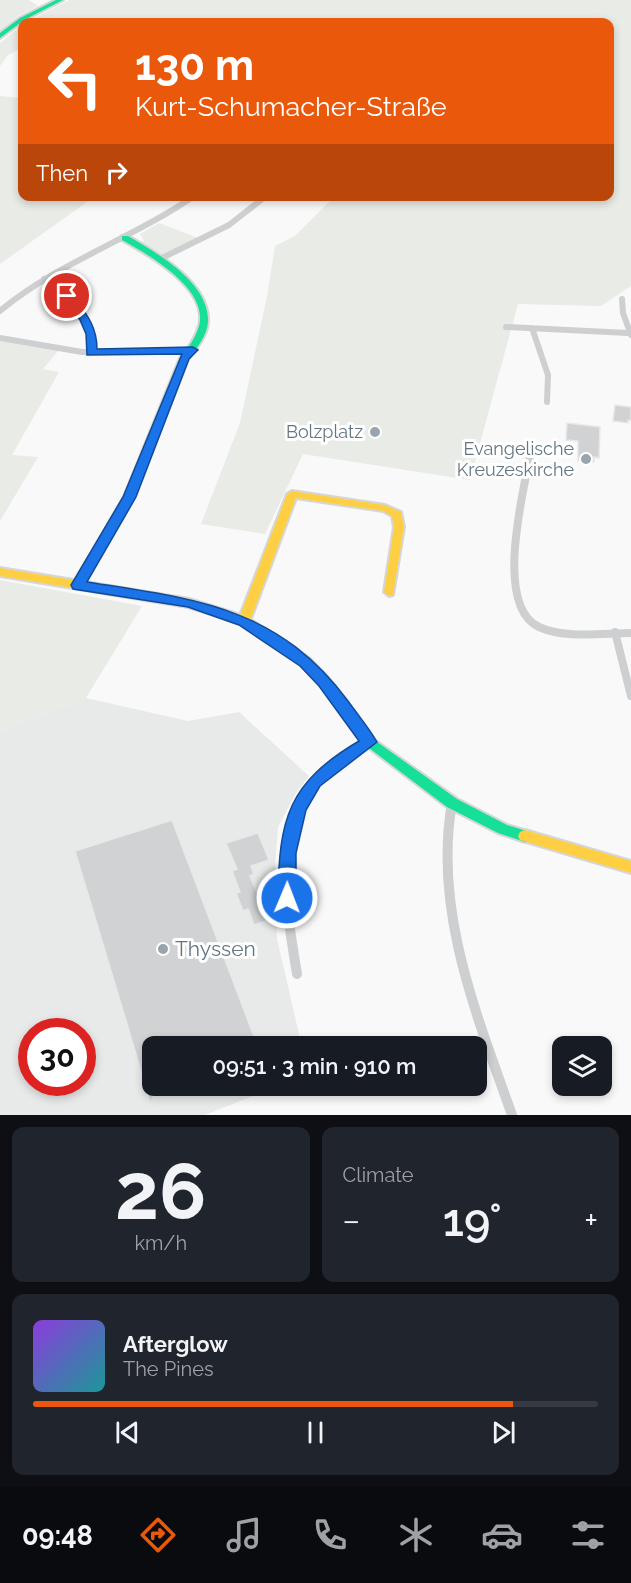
<!DOCTYPE html>
<meta charset="utf-8">
<style>
body{margin:0;font-family:Raleway,sans-serif;background:#20242c;color:#f1f3f6;height:100vh;display:flex;flex-direction:column;font-size:22px;white-space:nowrap}
*{box-sizing:border-box;margin:0}
p{font-size:20px;color:#9ea1a6}
.icon{flex:none;width:33px;height:33px;fill:none;stroke:currentColor;stroke-width:2;stroke-linecap:round;stroke-linejoin:round}
.map{position:relative;height:1115px;overflow:hidden}
.sheet{display:flex;flex-direction:column;gap:12px;padding:12px;background:#0d0f14;flex:1}
.sheet>*{flex:none}
.guide{position:absolute;left:18px;top:18px;width:596px;height:183px;border-radius:12px;box-shadow:0 3px 9px #0003;background:#ea580c;color:#fff;overflow:hidden}
.fabs{position:absolute;left:552px;top:1036px;display:grid;gap:12px}
.fabs a{display:grid;place-items:center;width:60px;height:60px;border-radius:12px;background:#171b24;box-shadow:0 3px 9px #0003;font-size:30px}
.speed{position:absolute;left:18px;top:1018px;display:flex;gap:12px;font-size:30px;font-weight:700;text-align:center}
.speed>*{display:grid;place-content:center;width:78px;height:78px;border-radius:50%;background:#171b24;box-shadow:0 3px 9px #0003;line-height:1}
.speed .limit{border:9px solid #d22;background:#fff;color:#111}
.pin{position:absolute;display:grid;place-items:center;width:51px;height:51px;color:#fff;margin:-26px;border:3px solid #fff;border-radius:50%;box-shadow:0 2px 6px #0007}
.me{position:absolute;width:66px;margin:-33px;rotate:1deg;stroke-linejoin:round;filter:drop-shadow(0 0 4px #0008)}
.turn{display:flex;align-items:center;gap:21px;height:126px;padding:0 18px;font-size:27px}
.turn .icon{width:78px;height:78px;stroke-width:2.5}
.turn b{display:block;font-size:42px;line-height:51px}
.then{display:flex;align-items:center;height:57px;padding:0 18px;background:#0003;gap:12px;font-size:22px}
.big{font-size:45px;font-weight:600;line-height:1.1}
.sheet .card{flex:1;display:flex;flex-direction:column;justify-content:center;gap:9px;min-width:0;padding:0 21px;border-radius:12px;background:#20242c}
.sheet .dial{align-items:center;gap:0}
.dial b{font-size:78px;line-height:1}
.song{display:flex;align-items:center;gap:18px}
.cover{width:72px;height:72px;border-radius:9px;background:linear-gradient(135deg,hsl(270 70% 55%),hsl(180 70% 35%))}
.played{height:6px;border-radius:3px;background:linear-gradient(90deg,#ea580c 85%,#363941 85%)}
.keys{display:flex;justify-content:space-around;direction:ltr}
.heat{display:flex;justify-content:space-between;align-items:center;font-size:33px;direction:ltr}
.sheet .tiles{flex:1;display:grid;gap:12px;grid-template-columns:1fr 1fr}
.card:last-child{grid-column:span 2}
.trip{position:absolute;left:142px;top:1036px;width:345px;height:60px;border-radius:12px;background:#171b24;box-shadow:0 3px 9px #0003;font-weight:600;line-height:60px;text-align:center}
.tabs{display:flex;height:96px;justify-content:space-around;align-items:center;background:#090b0e;color:#9ea1a6}
.tabs .icon{width:42px;height:42px}
.tabs .current{color:#ea580c}
.tabs b{font-size:27px;color:#f1f3f6}
.map>svg:first-child{display:block}
.built{fill:#e8e9e9;fill-rule:evenodd}
.green{fill:#e8ebe6}
.building{fill:#d0d2d3;stroke:#e8e8e8;stroke-width:1.5}
.lines{fill:none;stroke-linecap:round;stroke-linejoin:round}
.fast-casing{stroke:#d5d6d7;stroke-width:4}
.slow-casing{stroke:#d5d6d7;stroke-width:4}
.street-far2{stroke:#cecfd0;stroke-width:6}
.street-far1{stroke:#cecfd0;stroke-width:8}
.street{stroke:#cecfd0;stroke-width:10}
.fast{fill:#16e098;fill-rule:evenodd}
.slow{fill:#ffcf43;fill-rule:evenodd}
.route{fill:#1a73e8;stroke:#114b97;stroke-width:1.5}
.poi-dot{fill:#99a4ac;stroke:#fff;stroke-width:2}
.labels{text-anchor:middle;stroke-width:6;stroke-linejoin:round;paint-order:stroke}
.poi-label{font-size:18px;fill:#657683;stroke:#fff;text-anchor:end}
.near-poi-label{font-size:21px;fill:#657683;stroke:#fff;text-anchor:start}
</style>
<div class="map">
<svg width="631" height="1115" viewBox="0 0 631 1115">
<rect width="100%" height="100%" fill="#f9f9f9"/>
<path class="built" d="M 86,698 L 188,721 L 239,712 L 309,776 L 296,793 L 278,827 L 275,865 L 277,939 L 302,1047 L 153,1047 L 153,1086 L 278,1086 L 205,1115 L 0,1115 L 0,731 ZM 32,1032 L 82,1032 L 82,1083 L 32,1083 Z"/>
<path class="green" d="M 0,0 L 29,0 L 38,6 L 18,16 L 0,31 Z
M 69,0 L 631,0 L 631,286 L 601,306 L 518,304 L 470,480 L 303,454 L 265,534 L 201,524 L 240,423 L 267,296 L 275,246 L 295,236 L 334,197 L 609,196 L 609,22 L 27,22 Z
M 22,25 L 22,48 L 8,55 L 0,66 L 0,43 Z
M 0,96 L 22,98 L 22,196 L 94,197 L 0,264 Z
M 159,223 L 198,238 L 162,256 L 140,243 L 144,241 L 140,234 Z
M 0,340 L 59,350 L 43,369 L 59,372 L 12,455 L 38,457 L 0,521 Z
M 0,580 L 142,606 L 86,698 L 0,731 Z"/>
<path class="building" d="M 615,405 L 631,407 L 631,421 L 628,420 L 628,423 L 613,421 Z
M 567,423 L 600,427 L 599,458 L 594,457 L 594,462 L 578,461 L 578,441 L 566,440 Z
M 172,820 L 258,1047 L 153,1047 L 153,1086 L 173,1087 L 153,1094 L 151,1104 L 75,851 Z
M 258,833 L 269,860 L 251,866 L 254,874 L 250,876 L 269,920 L 254,925 L 248,909 L 243,911 L 236,893 L 240,892 L 232,871 L 237,869 L 226,843 Z"/>
<g class="lines">
<defs>
<path id="fast" d="M 56,0 L 63,0 L 24,20 L 0,38 L 0,33 L 20,18 Z
M 122,236 L 128,236 C 157,253 210,283 208,322 C 207,336 197,348 188,359 L 134,497 L 82,588 L 78,589 L 73,585 L 124,497 L 180,358 C 188,348 195,339 199,326 C 209,289 149,255 122,240 Z
M 230,612 L 248,618 L 310,659 L 329,679 L 373,739 L 457,799 L 507,825 L 530,832 L 532,836 L 530,840 L 525,842 L 498,833 L 447,807 L 365,745 L 321,685 L 302,665 L 240,624 L 226,619 L 224,616 L 226,613 Z"/>
<path id="slow" d="M 292,491 L 385,505 L 401,512 L 404,527 L 393,595 L 389,596 L 384,592 L 394,527 L 392,516 L 383,511 L 296,498 L 250,621 L 248,624 L 240,624 L 238,621 L 287,494 Z
M 0,568 L 189,599 L 234,613 L 236,616 L 234,619 L 230,620 L 188,607 L 0,576 Z
M 525,830 L 631,861 L 631,873 L 520,840 L 518,836 L 520,832 Z"/>
</defs>
<use href="#fast" class="fast-casing"/>
<use href="#slow" class="slow-casing"/>
<path class="street-far2" d="M 160,259 L 229,225 L 266,196
M 44,279 C 70,297 92,318 91,352
M 622,299 L 623,313 L 631,335
M 0,311 C 59,262 132,239 194,196
M 506,327 L 628,333
M 532,328 L 548,375 L 547,402
M 0,338 L 82,352 L 193,350"/>
<path class="street-far1" d="M 531,451 C 524,489 493,606 539,627 C 565,639 603,633 631,633
M 615,632 L 631,696"/>
<path class="street" d="M 452,803 C 433,910 477,1016 512,1115
M 297,974 C 287,912 272,837 314,783 C 328,765 350,754 369,742"/>
<use href="#fast" class="fast"/>
<use href="#slow" class="slow"/>
</g>
<path class="route" d="M 63,293 L 71,293 C 85,312 97,325 97,349 L 193,347 L 198,350 L 189,359 L 136,497 L 87,582 C 195,599 277,606 348,701 C 358,715 369,728 377,742 L 320,786 L 306,810 L 296,853 L 296,898 L 293,903 L 287,906 L 281,903 L 278,898 C 279,818 288,783 359,741 L 319,686 L 300,666 L 239,625 L 188,607 L 73,589 L 71,585 L 123,497 L 182,354 L 87,355 L 86,334 L 80,320 L 62,296 Z"/>
<g class="poi-dot">
<circle cx="375" cy="432" r="6"/>
<circle cx="586" cy="459" r="6"/>
<circle cx="163" cy="949" r="6"/>
</g>
<g class="labels">
<g class="poi-label">
<text x="363" y="438">Bolzplatz</text>
<text x="574" y="455">Evangelische<tspan x="574" dy="21">Kreuzeskirche</tspan></text>
</g>
<g class="near-poi-label">
<text x="175" y="956">Thyssen</text>
</g>
</g>
</svg>
<div class="fabs">
<a><svg class="icon" aria-label="layers" viewBox="0 0 24 24"><path d="M12 4l9 5-9 5-9-5zM3 14l9 5 9-5"/></svg></a>
</div>
<div class="speed"><div class="limit">30</div></div>
<div class="pin" style="left:67px;top:296px;background:#d93025"><svg class="icon" aria-label="arrive" viewBox="0 0 24 24"><path d="M6 21V4h12l-3 4 3 4H6"/></svg></div>
<svg class="me" style="left:287px;top:898px" viewBox="-20 -20 40 40"><circle r="17" fill="#1a73e8" stroke="#fff" stroke-width="3"/><path d="M0-11L8 9 0 5-8 9z" fill="#fff"/></svg>
<div class="trip">09:51 · 3 min · 910 m</div>
<div class="guide">
<div class="turn"><svg class="icon" aria-label="left" viewBox="0 0 24 24"><path d="M17 20v-9H6M10 6l-5 5 5 5"/></svg><div><b>130 m</b>Kurt-Schumacher-Straße</div></div>
<div class="then">Then<svg class="icon" aria-label="right" viewBox="0 0 24 24"><path d="M7 20v-9h11M14 6l5 5-5 5"/></svg></div>
</div>
</div>
<section class="sheet">
<div class="tiles">
<div class="card dial"><b>26</b><p>km/h</p></div>
<div class="card"><p>Climate</p>
<div class="heat"><a>−</a><b class="big">19°</b><a>+</a></div>
</div>
<div class="card">
<div class="song"><i class="cover"></i><div><b>Afterglow</b><p>The Pines</p></div></div>
<div class="played"></div>
<div class="keys"><svg class="icon" aria-label="previous" viewBox="0 0 24 24"><path d="M18 5L8 12l10 7zM5 5v14"/></svg><svg class="icon" aria-label="pause" viewBox="0 0 24 24"><path d="M8 5v14M16 5v14"/></svg><svg class="icon" aria-label="next" viewBox="0 0 24 24"><path d="M6 5l10 7-10 7zM19 5v14"/></svg></div>
</div>
</div>
</section>
<nav class="tabs">
<b>09:48</b>
<svg class="icon current" aria-label="directions" viewBox="0 0 24 24"><path d="M12 3l9 9-9 9-9-9zM9 14v-3h6M13 9l2 2-2 2"/></svg>
<svg class="icon" aria-label="music" viewBox="0 0 24 24"><path d="M9 18V5l10-2v13"/><circle cx="6" cy="18" r="3"/><circle cx="16" cy="16" r="3"/></svg>
<svg class="icon" aria-label="phone" viewBox="0 0 24 24"><path d="M5 4h4l2 5-3 2q2 4 5 5l2-3 5 2v4C11 20 4 13 5 4z"/></svg>
<svg class="icon" aria-label="climate" viewBox="0 0 24 24"><path d="M12 3v18M4 7l16 10M4 17L20 7"/></svg>
<svg class="icon" aria-label="car" viewBox="0 0 24 24"><path d="M5 17H2v-5l4-1 3-4h7l3 4 3 1v5h-3M9 17h6M6 11h13"/><circle cx="7" cy="17" r="2"/><circle cx="17" cy="17" r="2"/></svg>
<svg class="icon" aria-label="filters" viewBox="0 0 24 24"><path d="M4 7h16M4 17h16"/><circle cx="9" cy="7" r="2"/><circle cx="15" cy="17" r="2"/></svg>
</nav>
